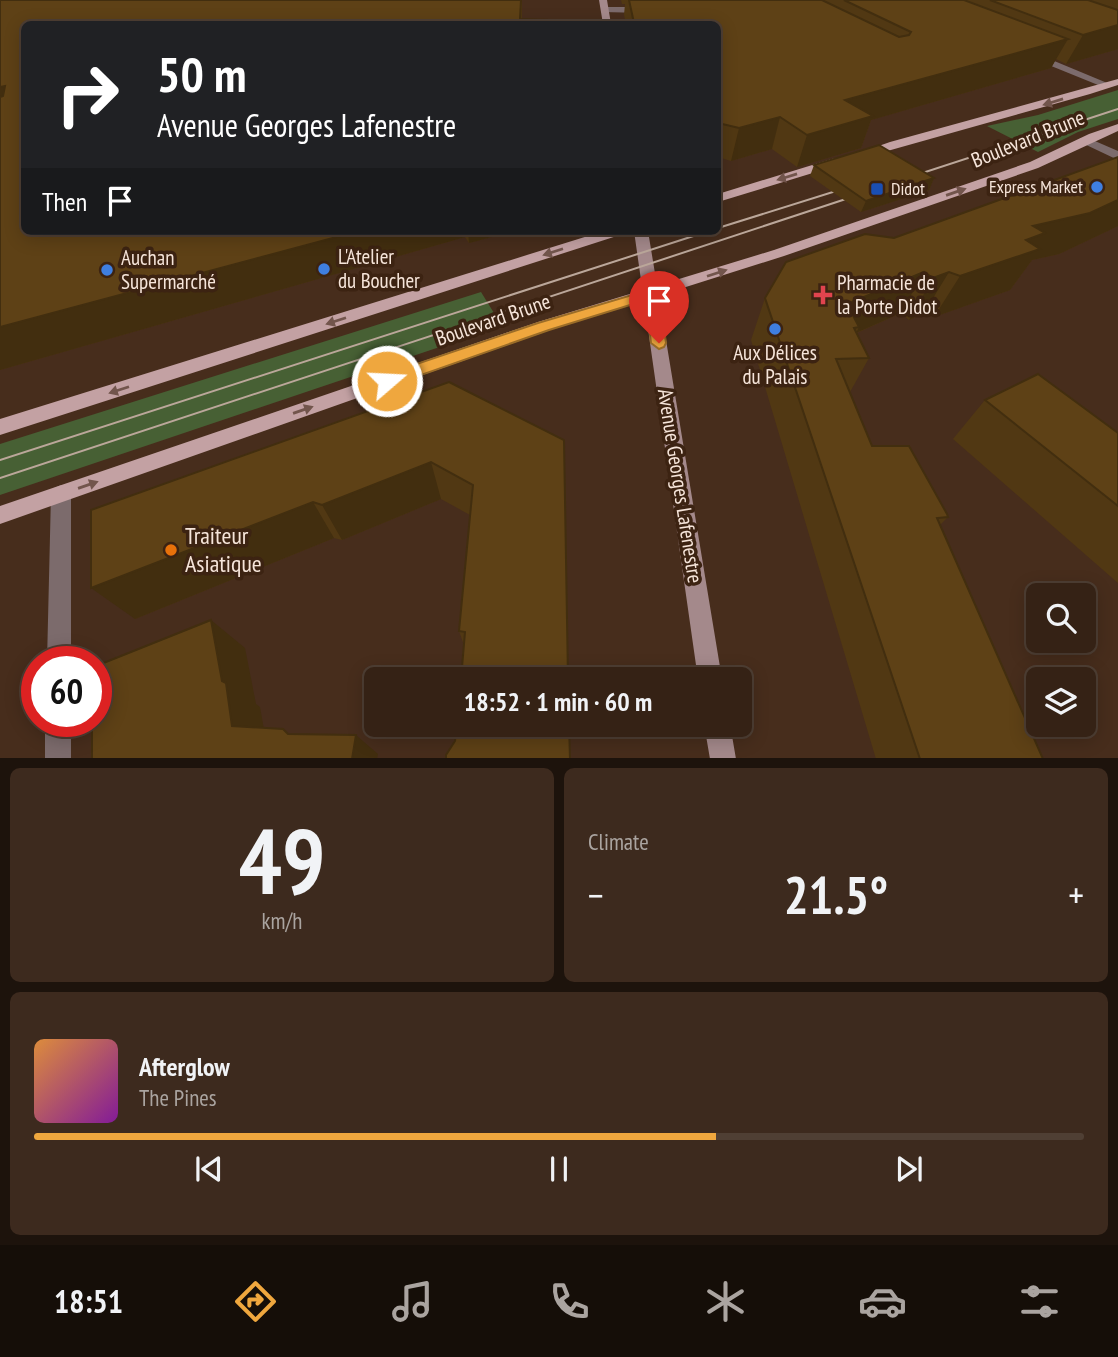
<!DOCTYPE html>
<meta charset="utf-8">
<style>
body{margin:0;font-family:"PT Sans Narrow",sans-serif;background:#3d2a1e;color:#f1f3f6;height:100vh;display:flex;flex-direction:column;font-size:26px;white-space:nowrap}
*{box-sizing:border-box;margin:0}
p{font-size:23px;color:#aaa4a0}
.icon{flex:none;width:38px;height:38px;fill:none;stroke:currentColor;stroke-width:2;stroke-linecap:round;stroke-linejoin:round}
.map{position:relative;height:758px;overflow:hidden}
.sheet{display:flex;flex-direction:column;gap:10px;padding:10px;background:#1d130c;flex:1}
.sheet>*{flex:none}
.hud{position:absolute;left:21px;top:21px;width:700px;height:214px;border-radius:10px;box-shadow:0 4px 18px #0003,0 0 0 2px #4f3f34;background:#202124;color:#fff;overflow:hidden}
.fabs{position:absolute;left:1026px;top:583px;display:grid;gap:14px}
.fabs a{display:grid;place-items:center;width:70px;height:70px;border-radius:10px;background:#352215;box-shadow:0 4px 18px #0003,0 0 0 2px #4f3f34;font-size:35px}
.speed{position:absolute;left:21px;top:646px;display:flex;gap:14px;font-size:35px;font-weight:700;text-align:center}
.speed>*{display:grid;place-content:center;width:91px;height:91px;border-radius:50%;background:#352215;box-shadow:0 4px 18px #0003,0 0 0 2px #4f3f34;line-height:1}
.speed .limit{border:10px solid #d22;background:#fff;color:#111}
.pin{position:absolute;display:grid;place-items:center;width:60px;height:60px;color:#fff;margin:-72px -30px;border-radius:50% 50% 50% 0;rotate:-45deg;box-shadow:0 0 7px #0007}
.pin .icon{rotate:45deg}
.me{position:absolute;width:77px;margin:-38px;rotate:71deg;stroke-linejoin:round;filter:drop-shadow(0 0 5px #0008)}
.turn{display:flex;align-items:center;gap:24px;height:147px;padding:0 21px;font-size:32px}
.turn .icon{width:91px;height:91px;stroke-width:2.5}
.turn b{display:block;font-size:49px;line-height:60px}
.then{display:flex;align-items:center;height:66px;padding:0 21px;background:#0003;gap:14px;font-size:26px}
.big{font-size:52px;font-weight:800;line-height:1.1}
.sheet .card{flex:1;display:flex;flex-direction:column;justify-content:center;gap:10px;min-width:0;padding:0 24px;border-radius:10px;background:#3d2a1e}
.sheet .dial{align-items:center;gap:0}
.dial b{font-size:91px;line-height:1}
.song{display:flex;align-items:center;gap:21px}
.cover{width:84px;height:84px;border-radius:10px;background:linear-gradient(135deg,hsl(30 70% 55%),hsl(290 70% 35%))}
.played{height:7px;border-radius:4px;background:linear-gradient(90deg,#efa73e 65%,#4f3f34 65%)}
.keys{display:flex;justify-content:space-around;direction:ltr}
.heat{display:flex;justify-content:space-between;align-items:center;font-size:38px;direction:ltr}
.sheet .tiles{flex:1;display:grid;gap:10px;grid-template-columns:1fr 1fr}
.card:last-child{grid-column:span 2}
.trip{position:absolute;left:364px;top:667px;width:388px;height:70px;border-radius:10px;background:#352215;box-shadow:0 4px 18px #0003,0 0 0 2px #4f3f34;font-weight:800;line-height:70px;text-align:center}
.menu{display:flex;height:112px;justify-content:space-around;align-items:center;background:#150e08;color:#aaa4a0}
.menu .icon{width:49px;height:49px}
.menu .current{color:#efa73e}
.menu b{font-size:32px;color:#f1f3f6}
.map>svg:first-child{display:block}
.green{fill:#476034}
.lines{fill:none;stroke-linecap:round;stroke-linejoin:round}
.lane{fill:#7c6b6c;fill-rule:evenodd}
.street{fill:#7c6b6c;fill-rule:evenodd}
.secondary{fill:#a4898b;fill-rule:evenodd}
.primary{fill:#c3a1a3;fill-rule:evenodd}
.tram{stroke:#bba79a;stroke-width:2}
.wall{fill:#513813}
.shaded-wall{fill:#422e0f}
.building{fill:#5e4116;stroke:#422e0f;stroke-width:2}
.oneway{fill:#72554c}
.route{fill:#efa73e;stroke:#9b6d28;stroke-width:2}
.shop-dot{fill:#3f7fe0;stroke:#3c2312;stroke-width:2.5}
.transit-dot{fill:#1a4fb4;stroke:#3c2312;stroke-width:2.5}
.health-dot{fill:#e0444e;stroke:#3c2312;stroke-width:2.5}
.food-dot{fill:#e8710a;stroke:#3c2312;stroke-width:2.5}
.labels{text-anchor:middle;stroke-width:7;stroke-linejoin:round;paint-order:stroke}
.far-poi-label{font-size:18px;fill:#f6e5da;stroke:#3c2312;text-anchor:end}
.street-label{font-size:21px;fill:#f6e5da;stroke:#3c2312}
.poi-label{font-size:21px;fill:#f6e5da;stroke:#3c2312;text-anchor:start}
.near-poi-label{font-size:24px;fill:#f6e5da;stroke:#3c2312;text-anchor:start}
</style>
<div class="map">
<svg width="1118" height="759" viewBox="0 0 1118 759">
<rect width="100%" height="100%" fill="#472d1c"/>
<path class="green" d="M 1118,90 L 1118,119 L 1078,132 L 1038,152 L 987,126 L 1038,115 Z
M 481,292 L 502,326 L 0,495 L 0,444 Z"/>
<g class="lines">
<path class="lane" d="M 1029,53 L 1035,53 L 1112,85 L 1103,87 L 1029,57 Z"/>
<path class="street" d="M 605,7 L 645,7 L 649,10 L 645,13 L 602,12 Z
M 1080,138 L 1088,138 L 1118,151 L 1118,160 L 1080,142 Z
M 61,485 L 68,488 L 71,494 L 71,662 L 47,662 L 51,494 L 54,488 Z
M 45,721 L 71,721 L 71,759 L 45,759 Z"/>
<path class="secondary" d="M 599,0 L 607,0 L 611,24 L 603,24 Z
M 634,231 L 648,231 L 722,679 L 698,679 Z
M 704,724 L 730,724 L 736,759 L 710,759 Z"/>
<path class="primary" d="M 1118,79 L 1118,85 L 1090,94 L 866,157 L 856,154 L 890,142 Z
M 1118,124 L 1118,131 L 1038,168 L 784,256 L 550,330 L 0,524 L 0,506 L 538,322 L 774,250 L 1030,162 L 1089,134 Z
M 835,158 L 841,162 L 839,165 L 718,202 L 718,194 Z
M 604,231 L 625,231 L 623,234 L 0,435 L 0,419 Z"/>
<path class="tram" d="M 907,178 L 1118,109
M 718,228 L 852,186
M 0,460 L 709,231
M 0,478 L 861,194"/>
</g>
<path class="wall" d="M 0,0 L 522,0 L 522,20 L 626,23 L 624,15 L 625,4 L 622,4 L 621,0 L 1118,0 L 1118,49 L 1066,64 L 1056,59 L 1051,68 L 871,120 L 861,148 L 797,167 L 772,149 L 731,161 L 718,157 L 718,24 L 24,24 L 24,231 L 514,231 L 469,243 L 465,237 L 0,370 Z
M 1118,157 L 1118,226 L 1059,254 L 1032,260 L 1010,290 L 934,317 L 924,313 L 909,320 L 901,313 L 857,333 L 869,358 L 850,392 L 872,446 L 948,517 L 940,525 L 1043,759 L 876,759 L 751,340 L 765,298 L 894,238 Z
M 814,165 L 934,178 L 929,190 L 861,212 L 810,176 Z
M 985,400 L 1118,433 L 1118,583 L 953,439 Z
M 564,440 L 464,645 L 459,631 L 470,515 L 441,499 L 342,540 L 334,538 L 135,619 L 91,510 Z"/>
<path class="shaded-wall" d="M 1118,25 L 1118,49 L 1066,64 L 1083,35 Z
M 1068,39 L 1051,68 L 871,120 L 861,148 L 797,167 L 807,135 L 845,100 Z
M 5,86 L 0,121 L 0,87 Z
M 780,117 L 772,149 L 731,161 L 739,128 Z
M 934,178 L 929,190 L 861,212 L 866,201 Z
M 1118,200 L 1118,226 L 1059,254 L 1032,260 L 1010,290 L 934,317 L 960,276 L 1033,226 Z
M 359,231 L 464,231 L 465,237 L 0,370 L 0,327 Z
M 468,231 L 514,231 L 469,243 Z
M 924,272 L 901,313 L 856,333 L 859,327 L 847,304 Z
M 949,272 L 924,313 L 909,320 L 933,278 Z
M 431,462 L 441,499 L 342,540 L 322,505 Z
M 313,502 L 334,538 L 135,619 L 91,588 Z
M 211,620 L 245,648 L 256,704 L 260,707 L 267,746 L 232,726 L 222,681 Z
M 356,735 L 378,754 L 377,759 L 352,759 Z"/>
<path class="building" d="M 0,0 L 521,0 L 520,19 L 634,23 L 629,0 L 822,0 L 899,37 L 909,35 L 911,32 L 844,0 L 964,0 L 1068,39 L 845,100 L 873,116 L 807,135 L 780,117 L 739,128 L 718,123 L 718,24 L 24,24 L 24,231 L 359,231 L 0,327 L 0,97 L 3,96 L 5,86 L 0,87 Z
M 990,0 L 1088,0 L 1118,10 L 1118,25 L 1083,35 Z
M 879,145 L 934,178 L 866,201 L 814,165 Z
M 1118,157 L 1118,200 L 1090,213 L 1033,226 L 1045,233 L 1026,240 L 1040,249 L 960,276 L 949,272 L 933,278 L 924,272 L 847,304 L 859,327 L 854,328 L 869,358 L 836,359 L 872,446 L 909,446 L 947,514 L 948,517 L 937,518 L 1043,759 L 920,759 L 765,298 L 786,262 L 865,234 L 894,238 Z
M 1038,374 L 1118,433 L 1118,506 L 985,400 Z
M 449,382 L 564,440 L 568,679 L 461,679 L 465,632 L 459,631 L 473,485 L 431,462 L 322,505 L 313,502 L 91,588 L 91,510 Z
M 211,620 L 222,681 L 226,683 L 232,726 L 283,729 L 288,734 L 356,735 L 352,759 L 92,759 L 92,721 L 96,721 L 96,666 Z
M 457,724 L 569,724 L 570,759 L 446,759 L 446,755 L 455,741 Z"/>
<defs><path id="oneway-solid" d="M-6-.8H1V-3.2L6.5 0L1 3.2V.8H-6Z" transform="scale(1.75)"/></defs>
<g class="oneway">
<use href="#oneway-solid" transform="translate(1053 102) rotate(163)"/>
<use href="#oneway-solid" transform="translate(787 177) rotate(163)"/>
<use href="#oneway-solid" transform="translate(956 192) rotate(-19)"/>
<use href="#oneway-solid" transform="translate(553 252) rotate(162)"/>
<use href="#oneway-solid" transform="translate(717 273) rotate(-18)"/>
<use href="#oneway-solid" transform="translate(336 321) rotate(162)"/>
<use href="#oneway-solid" transform="translate(119 390) rotate(162)"/>
<use href="#oneway-solid" transform="translate(303 410) rotate(-19)"/>
<use href="#oneway-solid" transform="translate(88 485) rotate(-19)"/>
</g>
<path class="route" d="M 652,289 L 659,293 L 666,343 L 664,347 L 659,349 L 651,343 L 646,300 L 549,330 L 387,387 L 379,381 L 381,376 L 538,323 Z"/>
<g class="shop-dot">
<circle cx="1097" cy="187" r="7"/>
<circle cx="324" cy="269" r="7"/>
<circle cx="107" cy="270" r="7"/>
<circle cx="775" cy="329" r="7"/>
</g>
<rect class="transit-dot" x="870" y="182" width="14" height="14" rx="3.5"/>
<path class="health-dot" d="M819.5 284.5h7v7h7v7h-7v7h-7v-7h-7v-7h7z"/>
<circle class="food-dot" cx="171" cy="550" r="7"/>
<g class="labels">
<g class="far-poi-label">
<text x="1083" y="193">Express Market</text>
<text x="891" y="195" text-anchor="start">Didot</text>
</g>
<g class="street-label">
<text transform="translate(1028 139) rotate(-22)" y="7">Boulevard Brune</text>
<text transform="translate(493 320) rotate(-19)" y="7">Boulevard Brune</text>
<text transform="translate(680 486) rotate(81)" y="7">Avenue Georges Lafenestre</text>
</g>
<g class="poi-label">
<text x="338" y="264">L'Atelier<tspan x="338" dy="24">du Boucher</tspan></text>
<text x="121" y="265">Auchan<tspan x="121" dy="24">Supermarché</tspan></text>
<text x="837" y="290">Pharmacie de<tspan x="837" dy="24">la Porte Didot</tspan></text>
<text x="775" y="360" text-anchor="middle">Aux Délices<tspan x="775" dy="24">du Palais</tspan></text>
</g>
<g class="near-poi-label">
<text x="185" y="544">Traiteur<tspan x="185" dy="28">Asiatique</tspan></text>
</g>
</g>
</svg>
<div class="fabs">
<a><svg class="icon" aria-label="search" viewBox="0 0 24 24"><circle cx="10" cy="10" r="6"/><path d="M15 15l6 6"/></svg></a>
<a><svg class="icon" aria-label="layers" viewBox="0 0 24 24"><path d="M12 4l9 5-9 5-9-5zM3 14l9 5 9-5"/></svg></a>
</div>
<div class="speed"><div class="limit">60</div></div>
<div class="pin" style="left:659px;top:343px;background:#d93025"><svg class="icon" aria-label="arrive" viewBox="0 0 24 24"><path d="M6 21V4h12l-3 4 3 4H6"/></svg></div>
<svg class="me" style="left:387px;top:381px" viewBox="-20 -20 40 40"><circle r="17" fill="#efa73e" stroke="#fff" stroke-width="3"/><path d="M0-11L8 9 0 5-8 9z" fill="#fff"/></svg>
<div class="trip">18:52 · 1 min · 60 m</div>
<div class="hud">
<div class="turn"><svg class="icon" aria-label="right" viewBox="0 0 24 24"><path d="M7 20v-9h11M14 6l5 5-5 5"/></svg><div><b>50 m</b>Avenue Georges Lafenestre</div></div>
<div class="then">Then<svg class="icon" aria-label="arrive" viewBox="0 0 24 24"><path d="M6 21V4h12l-3 4 3 4H6"/></svg></div>
</div>
</div>
<section class="sheet">
<div class="tiles">
<div class="card dial"><b>49</b><p>km/h</p></div>
<div class="card"><p>Climate</p>
<div class="heat"><a>−</a><b class="big">21.5°</b><a>+</a></div>
</div>
<div class="card">
<div class="song"><i class="cover"></i><div><b>Afterglow</b><p>The Pines</p></div></div>
<div class="played"></div>
<div class="keys"><svg class="icon" aria-label="previous" viewBox="0 0 24 24"><path d="M18 5L8 12l10 7zM5 5v14"/></svg><svg class="icon" aria-label="pause" viewBox="0 0 24 24"><path d="M8 5v14M16 5v14"/></svg><svg class="icon" aria-label="next" viewBox="0 0 24 24"><path d="M6 5l10 7-10 7zM19 5v14"/></svg></div>
</div>
</div>
</section>
<nav class="menu">
<b>18:51</b>
<svg class="icon current" aria-label="directions" viewBox="0 0 24 24"><path d="M12 3l9 9-9 9-9-9zM9 14v-3h6M13 9l2 2-2 2"/></svg>
<svg class="icon" aria-label="music" viewBox="0 0 24 24"><path d="M9 18V5l10-2v13"/><circle cx="6" cy="18" r="3"/><circle cx="16" cy="16" r="3"/></svg>
<svg class="icon" aria-label="phone" viewBox="0 0 24 24"><path d="M5 4h4l2 5-3 2q2 4 5 5l2-3 5 2v4C11 20 4 13 5 4z"/></svg>
<svg class="icon" aria-label="climate" viewBox="0 0 24 24"><path d="M12 3v18M4 7l16 10M4 17L20 7"/></svg>
<svg class="icon" aria-label="car" viewBox="0 0 24 24"><path d="M5 17H2v-5l4-1 3-4h7l3 4 3 1v5h-3M9 17h6M6 11h13"/><circle cx="7" cy="17" r="2"/><circle cx="17" cy="17" r="2"/></svg>
<svg class="icon" aria-label="filters" viewBox="0 0 24 24"><path d="M4 7h16M4 17h16"/><circle cx="9" cy="7" r="2"/><circle cx="15" cy="17" r="2"/></svg>
</nav>
